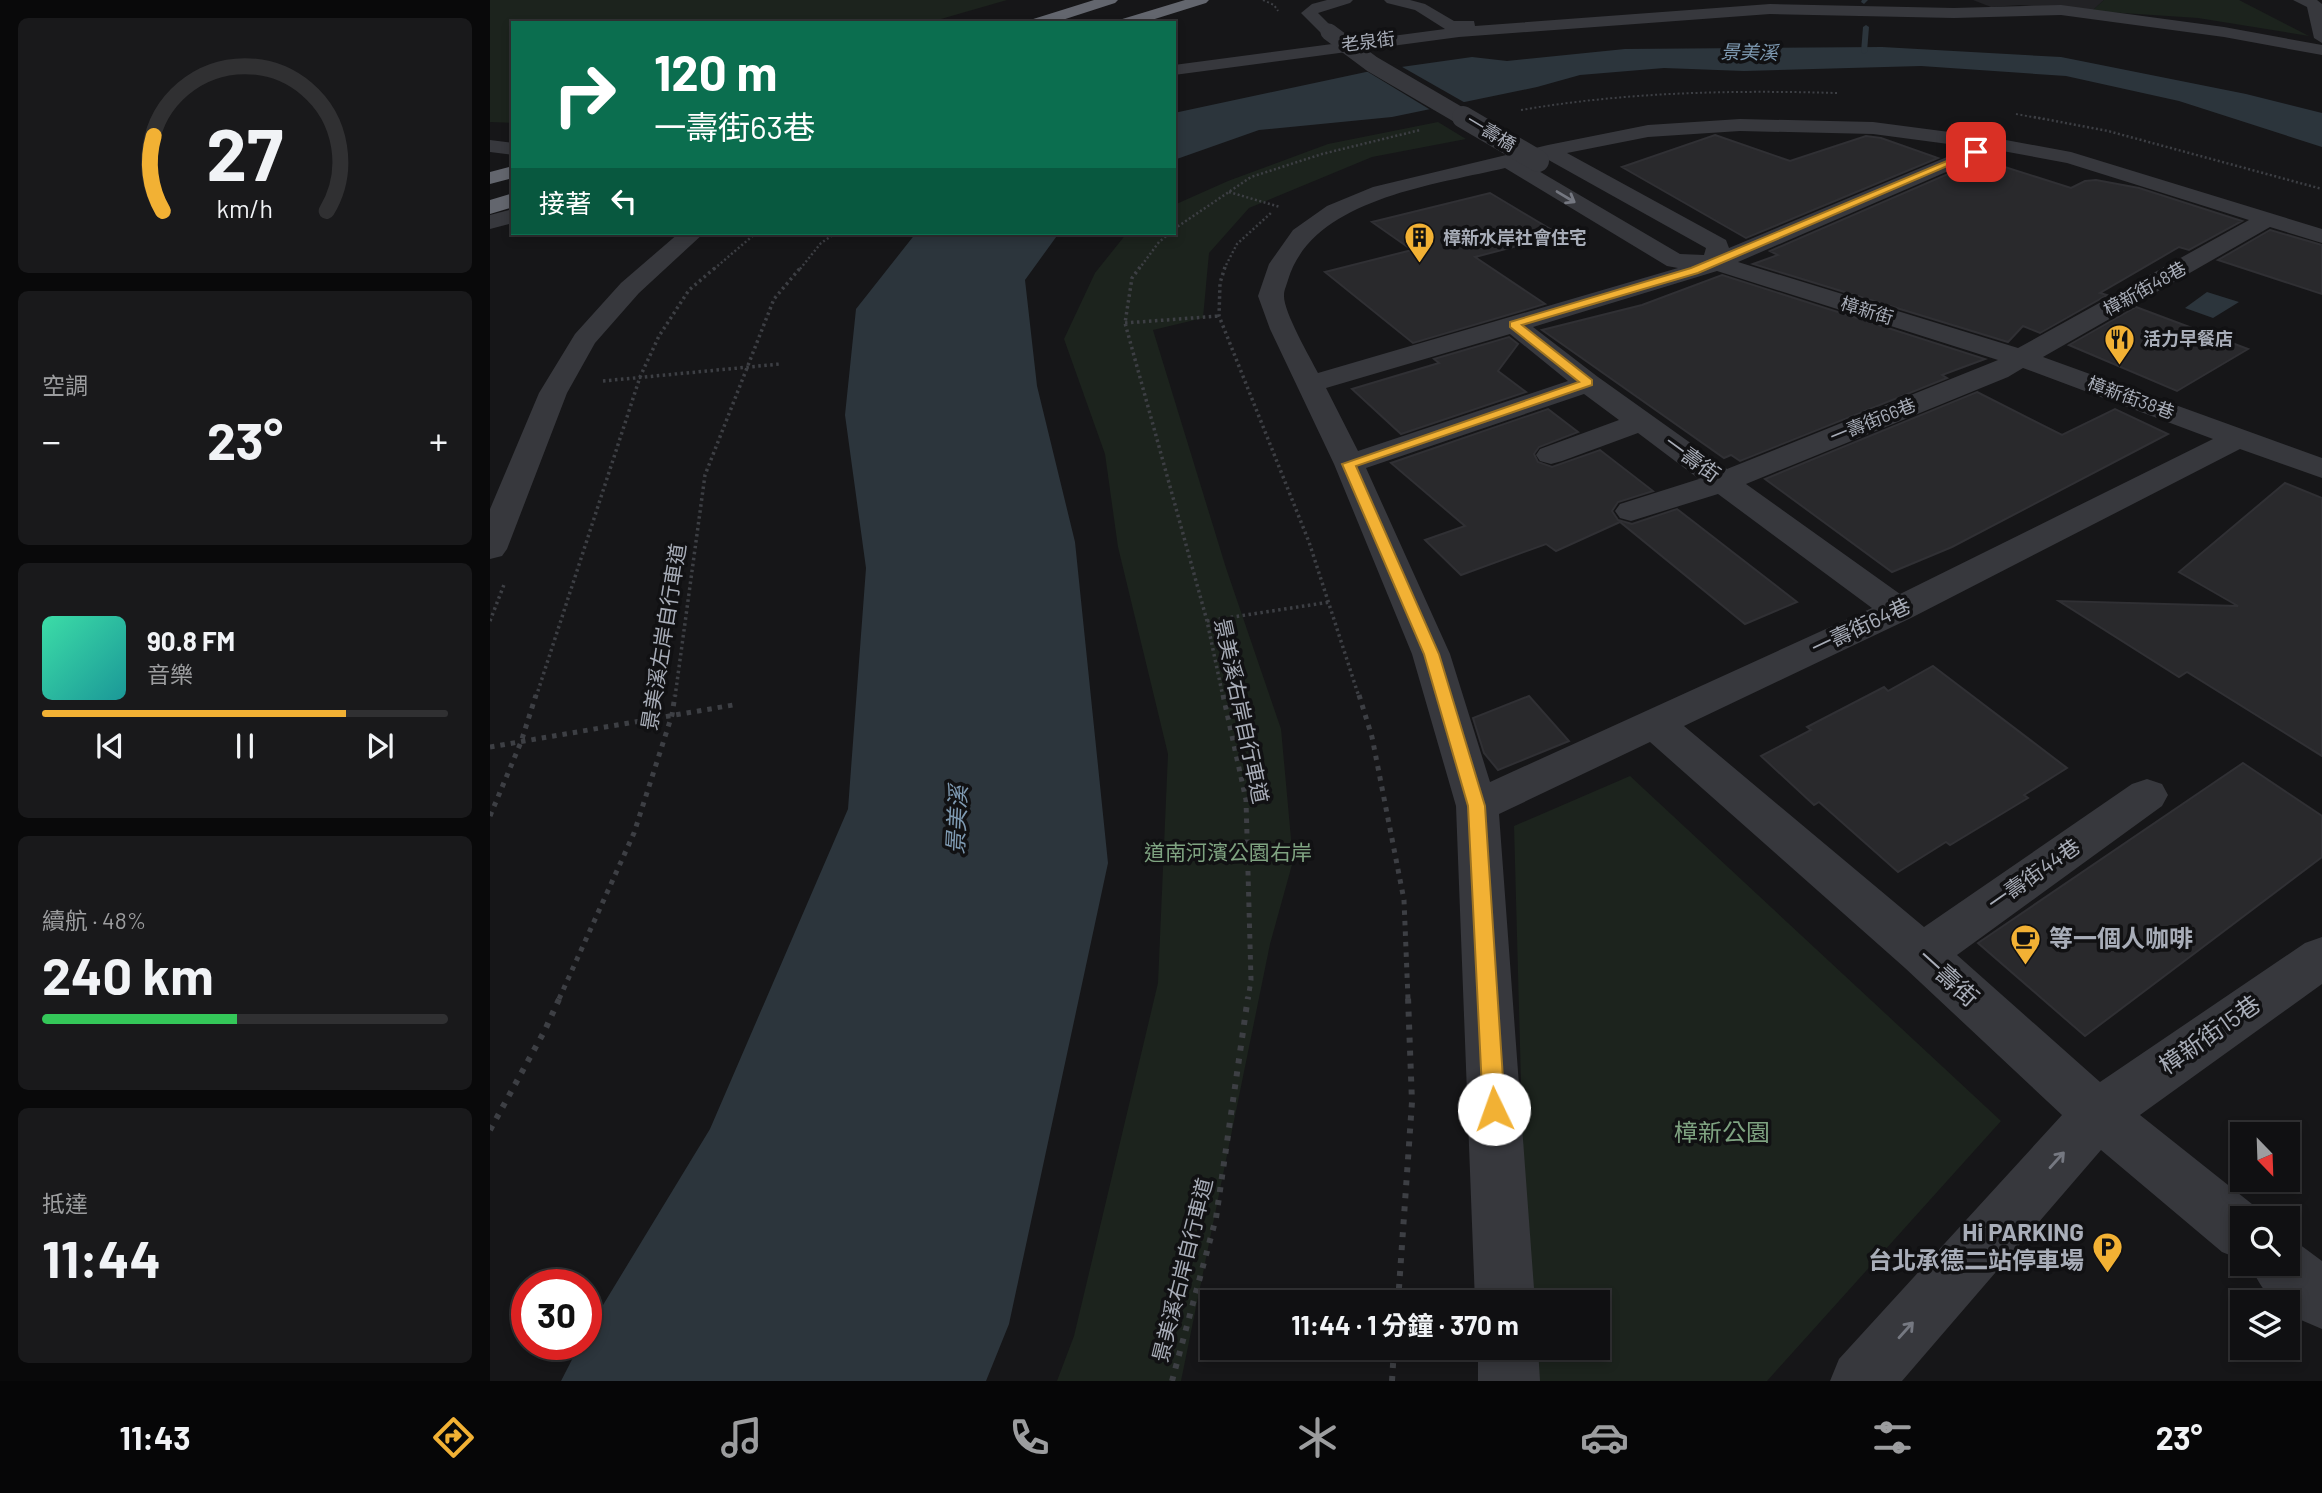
<!DOCTYPE html>
<html lang="zh-TW">
<meta charset="utf-8">
<style>
body{margin:0;font-family:Barlow,"Noto Sans TC",sans-serif;background:#19191b;color:#f1f3f6;height:100vh;display:flex;flex-direction:column;font-size:26px;white-space:nowrap}
*{box-sizing:border-box;margin:0}
p{font-size:23px;color:#9c9d9f}
.icon{flex:none;width:38px;height:38px;fill:none;stroke:currentColor;stroke-width:2;stroke-linecap:round;stroke-linejoin:round}
.map{position:relative;flex:1;overflow:hidden}
.sheet{display:flex;flex-direction:column;gap:18px;padding:18px;background:#09090a;width:490px}
.sheet>*{flex:none}
.banner{position:absolute;left:21px;top:21px;width:665px;height:214px;border-radius:0px;box-shadow:0 4px 10px #0003,0 0 0 2px #303032;background:#0b6e4f;color:#fff;overflow:hidden}
.needle{width:46px;rotate:157deg}
.controls{position:absolute;left:1740px;top:1122px;display:grid;gap:14px}
.controls a{display:grid;place-items:center;width:70px;height:70px;border-radius:0px;background:#101012;box-shadow:0 4px 10px #0003,0 0 0 2px #303032;font-size:35px}
.speed{position:absolute;left:21px;top:1269px;display:flex;gap:14px;font-size:35px;font-weight:700;text-align:center}
.speed>*{display:grid;place-content:center;width:91px;height:91px;border-radius:50%;background:#101012;box-shadow:0 4px 10px #0003,0 0 0 2px #303032;line-height:1}
.speed .limit{border:10px solid #d22;background:#fff;color:#111}
.pin{position:absolute;display:grid;place-items:center;width:60px;height:60px;color:#fff;margin:-30px;border-radius:14px;box-shadow:0 4px 10px #0006}
.me{position:absolute;width:77px;margin:-38px;rotate:357deg;stroke-linejoin:round;filter:drop-shadow(0 0 5px #0008)}
.turn{display:flex;align-items:center;gap:24px;height:147px;padding:0 28px;font-size:32px}
.turn .icon{width:91px;height:91px;stroke-width:2.5}
.turn b{display:block;font-size:49px;line-height:60px}
.then{display:flex;align-items:center;height:66px;padding:0 28px;background:#0003;gap:14px;font-size:26px}
.big{font-size:52px;font-weight:700;line-height:1.1}
.sheet .widget{flex:1;display:flex;flex-direction:column;justify-content:center;gap:10px;min-width:0;padding:0 24px;border-radius:10px;background:#19191b}
.sheet .dial{align-items:center;gap:0}
.dial svg{height:182px;overflow:visible;fill:none;stroke:#303032;stroke-width:7;stroke-linecap:round;text-anchor:middle}
.dial text{fill:#f1f3f6;stroke:none}
.song{display:flex;align-items:center;gap:21px}
.cover{width:84px;height:84px;border-radius:10px;background:linear-gradient(135deg,hsl(160 70% 55%),hsl(180 70% 35%))}
.played{height:7px;border-radius:4px;background:linear-gradient(90deg,#f2b134 75%,#303032 75%)}
.keys{display:flex;justify-content:space-around;direction:ltr}
.heat{display:flex;justify-content:space-between;align-items:center;font-size:38px;direction:ltr}
.charge{height:10px;border-radius:5px;background:linear-gradient(90deg,#34c759 48%,#303032 0)}
.trip{position:absolute;left:710px;top:1290px;width:410px;height:70px;border-radius:0px;background:#101012;box-shadow:0 4px 10px #0003,0 0 0 2px #303032;font-weight:700;line-height:70px;text-align:center}
.dock{display:flex;height:112px;justify-content:space-around;align-items:center;background:#060607;color:#9c9d9f}
.dock .icon{width:49px;height:49px}
.dock .current{color:#f2b134}
.dock b{font-size:32px;color:#f1f3f6}
main{display:flex;flex:1;min-height:0}
.map>svg:first-child{display:block}
.built{fill:#222225}
.green{fill:#1c231d}
.water{fill:#2c353c}
.pier{fill:#161618}
.lines{fill:none;stroke-linecap:round;stroke-linejoin:round}
.stream{fill:#2c353c;fill-rule:evenodd}
.building{fill:#29292c;stroke:#303034;stroke-width:2}
.path-far4{stroke:#3d3f44;stroke-width:2;stroke-dasharray:2 2.5;stroke-linecap:butt}
.path-far3{stroke:#3d3f44;stroke-width:2.5;stroke-dasharray:2 2.5;stroke-linecap:butt}
.path-far2{stroke:#3d3f44;stroke-width:3.5;stroke-dasharray:2.5 3.5;stroke-linecap:butt}
.path-far1{stroke:#3d3f44;stroke-width:5;stroke-dasharray:4.5 6;stroke-linecap:butt}
.path{stroke:#3d3f44;stroke-width:6;stroke-dasharray:5 8;stroke-linecap:butt}
.minor{fill:#37383d;fill-rule:evenodd}
.highway{fill:#63666e;fill-rule:evenodd}
.minor-bridge-far1{stroke:#37383d;stroke-width:17}
.minor-bridge{stroke:#37383d;stroke-width:22}
.oneway{stroke:#757881}
.route{fill:#f2b134;stroke:#9d7322;stroke-width:2}
.labels{text-anchor:middle;stroke-width:7;stroke-linejoin:round;paint-order:stroke}
.far-street-label{font-size:18px;fill:#a8adb8;stroke:#111113}
.far-poi-label{font-size:18px;font-weight:bold;fill:#a8adb8;stroke:#111113;text-anchor:start}
.far-water-label{font-size:19px;font-style:italic;fill:#7f9bb3;stroke:#111113}
.street-label{font-size:21px;fill:#a8adb8;stroke:#111113}
.park-label{font-size:21px;fill:#7fa381;stroke:#111113}
.water-label{font-size:23px;font-style:italic;fill:#7f9bb3;stroke:#111113}
.near-poi-label{font-size:24px;font-weight:bold;fill:#a8adb8;stroke:#111113;text-anchor:start}
.near-street-label{font-size:24px;fill:#a8adb8;stroke:#111113}
.near-park-label{font-size:24px;fill:#7fa381;stroke:#111113}
</style>
<main>
<section class="sheet">
<div class="widget dial"><svg viewBox="0 0 100 80">
<path d="M14 69A42 42 0 1 1 86 69"/>
<path d="M14 69A42 42 0 0 1 10 36" stroke="#f2b134"/>
<text x="50" y="56" font-size="32" font-weight="700">27</text>
<text x="50" y="72" font-size="11">km/h</text>
</svg></div>
<div class="widget"><p>空調</p>
<div class="heat"><a>−</a><b class="big">23°</b><a>+</a></div>
</div>
<div class="widget">
<div class="song"><i class="cover"></i><div><b>90.8 FM</b><p>音樂</p></div></div>
<div class="played"></div>
<div class="keys"><svg class="icon" aria-label="previous" viewBox="0 0 24 24"><path d="M18 5L8 12l10 7zM5 5v14"/></svg><svg class="icon" aria-label="pause" viewBox="0 0 24 24"><path d="M8 5v14M16 5v14"/></svg><svg class="icon" aria-label="next" viewBox="0 0 24 24"><path d="M6 5l10 7-10 7zM19 5v14"/></svg></div>
</div>
<div class="widget"><p>續航 · 48%</p><b class="big">240 km</b><div class="charge"></div></div>
<div class="widget"><p>抵達</p><b class="big">11:44</b></div>
</section>
<div class="map">
<svg width="1832" height="1381" viewBox="0 0 1832 1381">
<rect width="100%" height="100%" fill="#161618"/>
<path class="built" d="M 1483,0 L 1614,0 L 1602,11 L 1530,5 L 1501,7 Z"/>
<path class="green" d="M 0,0 L 517,0 L 437,23 L 23,23 L 23,123 L 0,122 Z
M 1614,0 L 1749,0 L 1819,36 L 1708,18 L 1602,11 Z
M 948,122 L 976,139 L 882,157 L 759,208 L 719,253 L 713,318 L 663,330 L 736,568 L 791,729 L 803,861 L 780,944 L 691,1381 L 567,1381 L 584,1336 L 668,983 L 678,754 L 628,547 L 615,454 L 574,339 L 605,273 L 637,233 L 684,233 L 684,205 L 738,181 L 838,144 Z
M 1140,776 L 1511,1121 L 1277,1381 L 1039,1381 L 1038,1348 L 1108,1348 L 1108,1302 L 1037,1302 L 1024,826 Z"/>
<path class="water" d="M 1392,47 L 1571,57 L 1756,94 L 1832,113 L 1832,147 L 1689,101 L 1576,76 L 1431,66 L 1254,71 L 1174,68 L 1090,75 L 1047,87 L 902,117 L 769,130 L 684,160 L 684,113 L 876,72 L 982,57 L 1017,61 L 1135,49 Z
M 426,233 L 569,233 L 535,280 L 547,386 L 585,542 L 618,863 L 519,1324 L 496,1381 L 71,1381 L 90,1344 L 96,1344 L 96,1333 L 220,1129 L 358,809 L 376,568 L 355,415 L 366,309 Z
M 1717,292 L 1749,302 L 1723,318 L 1695,308 Z"/>
<path class="pier" d="M 907,64 L 979,105 L 944,112 L 873,69 Z"/>
<g class="lines">
<path class="stream" d="M 1372,0 L 1378,0 L 1374,4 L 1371,2 Z
M 1376,25 L 1379,27 L 1377,52 L 1374,54 L 1371,52 L 1373,27 Z"/>
</g>
<path class="building" d="M 1225,135 L 1300,161 L 1376,136 L 1391,138 L 1448,158 L 1256,238 L 1132,167 Z
M 1474,167 L 1501,172 L 1515,167 L 1581,188 L 1595,181 L 1606,180 L 1649,188 L 1752,221 L 1699,250 L 1689,247 L 1610,293 L 1617,295 L 1550,333 L 1533,326 L 1518,342 L 1263,264 L 1288,255 L 1280,251 Z
M 1000,193 L 1070,235 L 985,257 L 1055,304 L 923,343 L 835,272 L 922,250 L 882,222 Z
M 1780,230 L 1832,245 L 1832,294 L 1728,260 Z
M 1232,275 L 1495,359 L 1452,375 L 1457,378 L 1250,461 L 1241,455 L 1234,458 L 1052,330 L 1152,305 Z
M 1646,307 L 1758,349 L 1687,391 L 1579,345 Z
M 1019,337 L 1028,344 L 1008,371 L 1036,392 L 911,434 L 862,389 L 949,363 L 944,359 Z
M 1487,392 L 1572,435 L 1625,409 L 1678,434 L 1462,547 L 1402,572 L 1275,479 Z
M 1058,409 L 1088,432 L 1049,447 L 1044,454 L 1048,462 L 1062,467 L 1110,450 L 1163,491 L 1128,502 L 1122,511 L 1128,520 L 1142,524 L 1187,509 L 1307,602 L 1255,624 L 1130,522 L 1066,551 L 1056,544 L 971,575 L 935,540 L 975,526 L 901,463 Z
M 1795,483 L 1832,498 L 1832,756 L 1697,672 L 1689,677 L 1569,601 L 1748,606 L 1689,572 Z
M 1443,666 L 1577,768 L 1534,795 L 1538,798 L 1460,845 L 1456,842 L 1408,872 L 1329,802 L 1324,805 L 1271,756 L 1321,730 L 1317,727 L 1394,687 L 1398,691 Z
M 1039,696 L 1079,741 L 1008,770 L 994,753 L 983,718 Z
M 1753,763 L 1832,816 L 1832,857 L 1595,1036 L 1488,943 Z"/>
<g class="lines">
<path class="path-far4" d="M 773,0 L 784,5 L 788,11
M 1031,110 C 1136,92 1241,90 1347,93
M 1526,114 L 1553,119"/>
<path class="path-far3" d="M 1544,117 L 1618,131 L 1832,189
M 739,192 L 790,207
M 684,229 L 761,177 L 832,154 L 930,130
M 224,269 L 266,233
M 310,269 L 331,243 L 346,233
M 649,269 L 669,242 L 680,233
M 734,269 L 747,244 L 782,212"/>
<path class="path-far2" d="M 650,267 L 642,278 L 635,323 L 717,621 L 733,697
M 735,267 L 730,283 L 729,316 L 819,542 L 869,697
M 635,323 L 729,316
M 113,381 L 290,364
M 0,621 L 15,582
M 717,621 L 840,602
M 46,697 L 150,377 L 169,336 L 199,290 L 226,267
M 185,697 L 215,475 L 284,299 L 311,267"/>
<path class="path-far1" d="M 733,695 L 756,800 L 761,980 L 758,999
M 869,695 L 882,737 L 914,900 L 918,999
M 0,747 L 243,705
M 0,816 L 31,742 L 46,695
M 69,999 L 144,833 L 182,715 L 185,695"/>
<path class="path" d="M 0,1130 L 55,1030 L 70,997
M 908,1302 L 922,1102 L 918,997
M 682,1381 L 726,1218 L 758,997
M 902,1381 L 904,1348"/>
<path class="minor" d="M 837,0 L 863,0 L 860,3 L 828,13 L 847,32 L 839,37 L 833,35 L 811,13 L 822,4 Z
M 894,0 L 920,0 L 935,4 L 964,21 L 984,21 L 985,26 L 1280,4 L 1464,8 L 1571,5 L 1734,27 L 1832,45 L 1832,55 L 1734,37 L 1571,15 L 1464,18 L 1280,14 L 969,37 L 684,75 L 684,65 L 955,29 L 925,10 L 897,3 Z
M 1803,0 L 1827,0 L 1832,4 L 1832,43 L 1824,38 L 1817,7 Z
M 1250,119 L 1383,122 L 1505,138 L 1581,152 L 1832,229 L 1832,243 L 1780,227 L 1553,357 L 1832,458 L 1832,478 L 1750,449 L 1421,618 L 1194,726 L 1434,927 L 1642,784 L 1657,779 L 1672,784 L 1678,795 L 1672,806 L 1467,955 L 1610,1082 L 1815,943 L 1832,937 L 1832,984 L 1650,1115 L 1772,1212 L 1775,1218 L 1752,1218 L 1752,1260 L 1732,1252 L 1611,1150 L 1412,1381 L 1340,1381 L 1349,1359 L 1572,1115 L 1415,968 L 1160,742 L 1009,814 L 1045,1302 L 985,1302 L 966,806 L 922,654 L 844,464 L 780,329 L 768,296 L 779,264 L 803,230 L 837,206 L 883,187 L 1058,145 L 1158,125 ZM 1250,131 L 1383,134 L 1481,147 L 1239,248 L 1236,240 L 1077,153 L 1158,137 ZM 1507,150 L 1577,163 L 1759,220 L 1528,348 L 1248,262 ZM 1055,158 L 1216,248 L 1214,255 L 1190,254 L 1035,163 ZM 1015,168 L 1177,266 L 1188,268 L 828,373 C 820,357 793,311 794,295 C 794,290 797,284 798,280 C 822,199 944,185 1015,168 ZM 1227,271 L 1508,360 L 1237,469 L 1108,377 L 1043,327 ZM 1020,334 L 1078,381 L 868,451 L 836,388 ZM 1533,368 L 1723,439 L 1410,594 L 1256,484 L 1518,377 ZM 1094,394 L 1129,420 L 1050,449 L 1046,455 L 1050,461 L 1061,464 L 1072,461 L 1148,433 L 1209,479 L 1130,504 L 1125,511 L 1130,518 L 1141,521 L 1228,494 L 1382,608 L 1000,782 L 960,654 L 876,468 Z
M 0,140 L 23,143 L 23,155 L 0,152 Z
M 23,209 L 23,223 L 0,229 L 0,215 Z
M 189,233 L 214,233 L 149,293 L 105,343 L 77,393 L 17,549 L 12,556 L 0,559 L 0,509 L 49,393 L 85,334 L 131,283 Z
M 1797,1238 L 1809,1244 L 1832,1261 L 1832,1329 L 1811,1320 L 1797,1308 L 1797,1302 C 1777,1302 1767,1280 1760,1264 L 1797,1264 Z
M 988,1348 L 1048,1348 L 1050,1381 L 988,1381 Z"/>
<path class="highway" d="M 604,0 L 628,0 L 625,3 L 563,23 L 538,23 L 540,20 Z
M 695,0 L 719,0 L 716,3 L 652,23 L 627,23 L 629,20 Z
M 23,166 L 23,178 L 0,184 L 0,172 Z
M 23,193 L 23,207 L 0,214 L 0,200 Z"/>
<path class="minor-bridge-far1" d="M 839,32 L 882,64 L 976,119"/>
<path class="minor-bridge" d="M 973,117 L 1048,161"/>
</g>
<defs><path id="oneway-shaft" d="M-6 0H5M1.5-3L5.5 0L1.5 3" fill="none" stroke-width="1.6" stroke-linecap="round" stroke-linejoin="round" transform="scale(1.75)"/></defs>
<g class="oneway">
<use href="#oneway-shaft" transform="translate(1076 197) rotate(31)"/>
<use href="#oneway-shaft" transform="translate(1567 1160) rotate(-48)"/>
<use href="#oneway-shaft" transform="translate(1416 1330) rotate(-48)"/>
</g>
<path class="route" d="M 1483,150 L 1490,152 L 1208,273 L 1032,325 L 1102,380 L 1102,385 L 866,466 L 949,654 L 995,806 L 1015,1109 L 1012,1116 L 1004,1119 L 996,1116 L 993,1109 L 978,806 L 934,654 L 852,464 L 1089,382 L 1020,327 L 1020,322 L 1201,268 Z"/>
<defs>
<symbol id="building-pin" viewBox="-11 -11 22 30"><path d="M0 17L-7.5 6A9.5 9.5 0 1 1 7.5 6Z" fill="#f2b134" stroke="#111113"/><path d="M-4-6H4V6H1V3H-1V6H-4ZM-2.5-4.3h1.7v1.8h-1.7ZM.8-4.3h1.7v1.8H.8ZM-2.5-1h1.7V.8h-1.7ZM.8-1h1.7V.8H.8Z" fill="#111"/></symbol>
<symbol id="restaurant-pin" viewBox="-11 -11 22 30"><path d="M0 17L-7.5 6A9.5 9.5 0 1 1 7.5 6Z" fill="#f2b134" stroke="#111113"/><path d="M-5-6h1v4h1v-4h1v4h1v-4h1v5L-1.5 .5V6h-2V.5L-5-1ZM5-6V6H3V1.5H1.5Q1.5-4 5-6Z" fill="#111"/></symbol>
<symbol id="cafe-pin" viewBox="-11 -11 22 30"><path d="M0 17L-7.5 6A9.5 9.5 0 1 1 7.5 6Z" fill="#f2b134" stroke="#111113"/><path d="M-5.5-4.5H6V0H3Q3 3.5 0 3.5H-2.5Q-5.5 3.5-5.5 0ZM3-3.2v2h1.7v-2ZM-6 4.5H4V6H-6Z" fill="#111"/></symbol>
<symbol id="parking-pin" viewBox="-11 -11 22 30"><path d="M0 17L-7.5 6A9.5 9.5 0 1 1 7.5 6Z" fill="#f2b134" stroke="#111113"/><path d="M-3.5-5.5H1a3.5 3.5 0 0 1 0 7H-1V5.5H-3.5ZM-1-3.4V-.6H.8a1.4 1.4 0 0 0 0-2.8Z" fill="#111"/></symbol>
</defs>
<g fill-rule="evenodd">
<use href="#building-pin" x="912" y="220" width="35" height="47"/>
<use href="#restaurant-pin" x="1612" y="322" width="35" height="47"/>
<use href="#cafe-pin" x="1518" y="922" width="35" height="47"/>
<use href="#parking-pin" x="1600" y="1230" width="35" height="47"/>
</g>
<g class="labels">
<g class="far-street-label">
<text transform="translate(878 42) rotate(-7)" y="6">老泉街</text>
<text transform="translate(1001 133) rotate(31)" y="6">一壽橋</text>
<text transform="translate(1655 289) rotate(-29)" y="6">樟新街48巷</text>
<text transform="translate(1377 311) rotate(17)" y="6">樟新街</text>
<text transform="translate(1641 398) rotate(20)" y="6">樟新街38巷</text>
<text transform="translate(1383 421) rotate(-22)" y="6">一壽街66巷</text>
</g>
<g class="far-poi-label">
<text x="953" y="244">樟新水岸社會住宅</text>
<text x="1653" y="345">活力早餐店</text>
</g>
<g class="far-water-label">
<text transform="translate(1259 52) rotate(1)" y="7">景美溪</text>
</g>
<g class="street-label">
<text transform="translate(1202 459) rotate(36)" y="7">一壽街</text>
<text transform="translate(1371 627) rotate(-25)" y="7">一壽街64巷</text>
<text transform="translate(174 637) rotate(-81)" y="7">景美溪左岸自行車道</text>
<text transform="translate(751 711) rotate(78)" y="7">景美溪右岸自行車道</text>
<text transform="translate(1544 875) rotate(-35)" y="7">一壽街44巷</text>
<text transform="translate(693 1270) rotate(-76)" y="7">景美溪右岸自行車道</text>
</g>
<g class="park-label">
<text x="738" y="860">道南河濱公園右岸</text>
</g>
<g class="water-label">
<text transform="translate(467 820) rotate(-87)" y="8">景美溪</text>
</g>
<g class="near-poi-label">
<text x="1559" y="947">等一個人咖啡</text>
<text x="1594" y="1241" text-anchor="end">Hi PARKING<tspan x="1594" dy="28">台北承德二站停車場</tspan></text>
</g>
<g class="near-street-label">
<text transform="translate(1458 978) rotate(42)" y="8">一壽街</text>
<text transform="translate(1720 1035) rotate(-35)" y="8">樟新街15巷</text>
</g>
<g class="near-park-label">
<text x="1232" y="1141">樟新公園</text>
</g>
</g>
</svg>
<div class="controls">
<a><svg class="needle" viewBox="-14 -14 28 28"><path d="M0-13l5 13h-10z" fill="#e53935"/><path d="M0 13l5-13h-10z" fill="#9c9d9f"/></svg></a>
<a><svg class="icon" aria-label="search" viewBox="0 0 24 24"><circle cx="10" cy="10" r="6"/><path d="M15 15l6 6"/></svg></a>
<a><svg class="icon" aria-label="layers" viewBox="0 0 24 24"><path d="M12 4l9 5-9 5-9-5zM3 14l9 5 9-5"/></svg></a>
</div>
<div class="speed"><div class="limit">30</div></div>
<div class="pin" style="left:1486px;top:152px;background:#d93025"><svg class="icon" aria-label="arrive" viewBox="0 0 24 24"><path d="M6 21V4h12l-3 4 3 4H6"/></svg></div>
<svg class="me" style="left:1004px;top:1109px" viewBox="-20 -20 40 40"><circle r="19" fill="#fff"/><path d="M0-13L10 11 0 6-10 11z" fill="#f2b134"/></svg>
<div class="trip">11:44 · 1 分鐘 · 370 m</div>
<div class="banner">
<div class="turn"><svg class="icon" aria-label="right" viewBox="0 0 24 24"><path d="M7 20v-9h11M14 6l5 5-5 5"/></svg><div><b>120 m</b>一壽街63巷</div></div>
<div class="then">接著<svg class="icon" aria-label="left" viewBox="0 0 24 24"><path d="M17 20v-9H6M10 6l-5 5 5 5"/></svg></div>
</div>
</div>
</main>
<nav class="dock">
<b>11:43</b>
<svg class="icon current" aria-label="directions" viewBox="0 0 24 24"><path d="M12 3l9 9-9 9-9-9zM9 14v-3h6M13 9l2 2-2 2"/></svg>
<svg class="icon" aria-label="music" viewBox="0 0 24 24"><path d="M9 18V5l10-2v13"/><circle cx="6" cy="18" r="3"/><circle cx="16" cy="16" r="3"/></svg>
<svg class="icon" aria-label="phone" viewBox="0 0 24 24"><path d="M5 4h4l2 5-3 2q2 4 5 5l2-3 5 2v4C11 20 4 13 5 4z"/></svg>
<svg class="icon" aria-label="climate" viewBox="0 0 24 24"><path d="M12 3v18M4 7l16 10M4 17L20 7"/></svg>
<svg class="icon" aria-label="car" viewBox="0 0 24 24"><path d="M5 17H2v-5l4-1 3-4h7l3 4 3 1v5h-3M9 17h6M6 11h13"/><circle cx="7" cy="17" r="2"/><circle cx="17" cy="17" r="2"/></svg>
<svg class="icon" aria-label="filters" viewBox="0 0 24 24"><path d="M4 7h16M4 17h16"/><circle cx="9" cy="7" r="2"/><circle cx="15" cy="17" r="2"/></svg>
<b>23°</b>
</nav>
